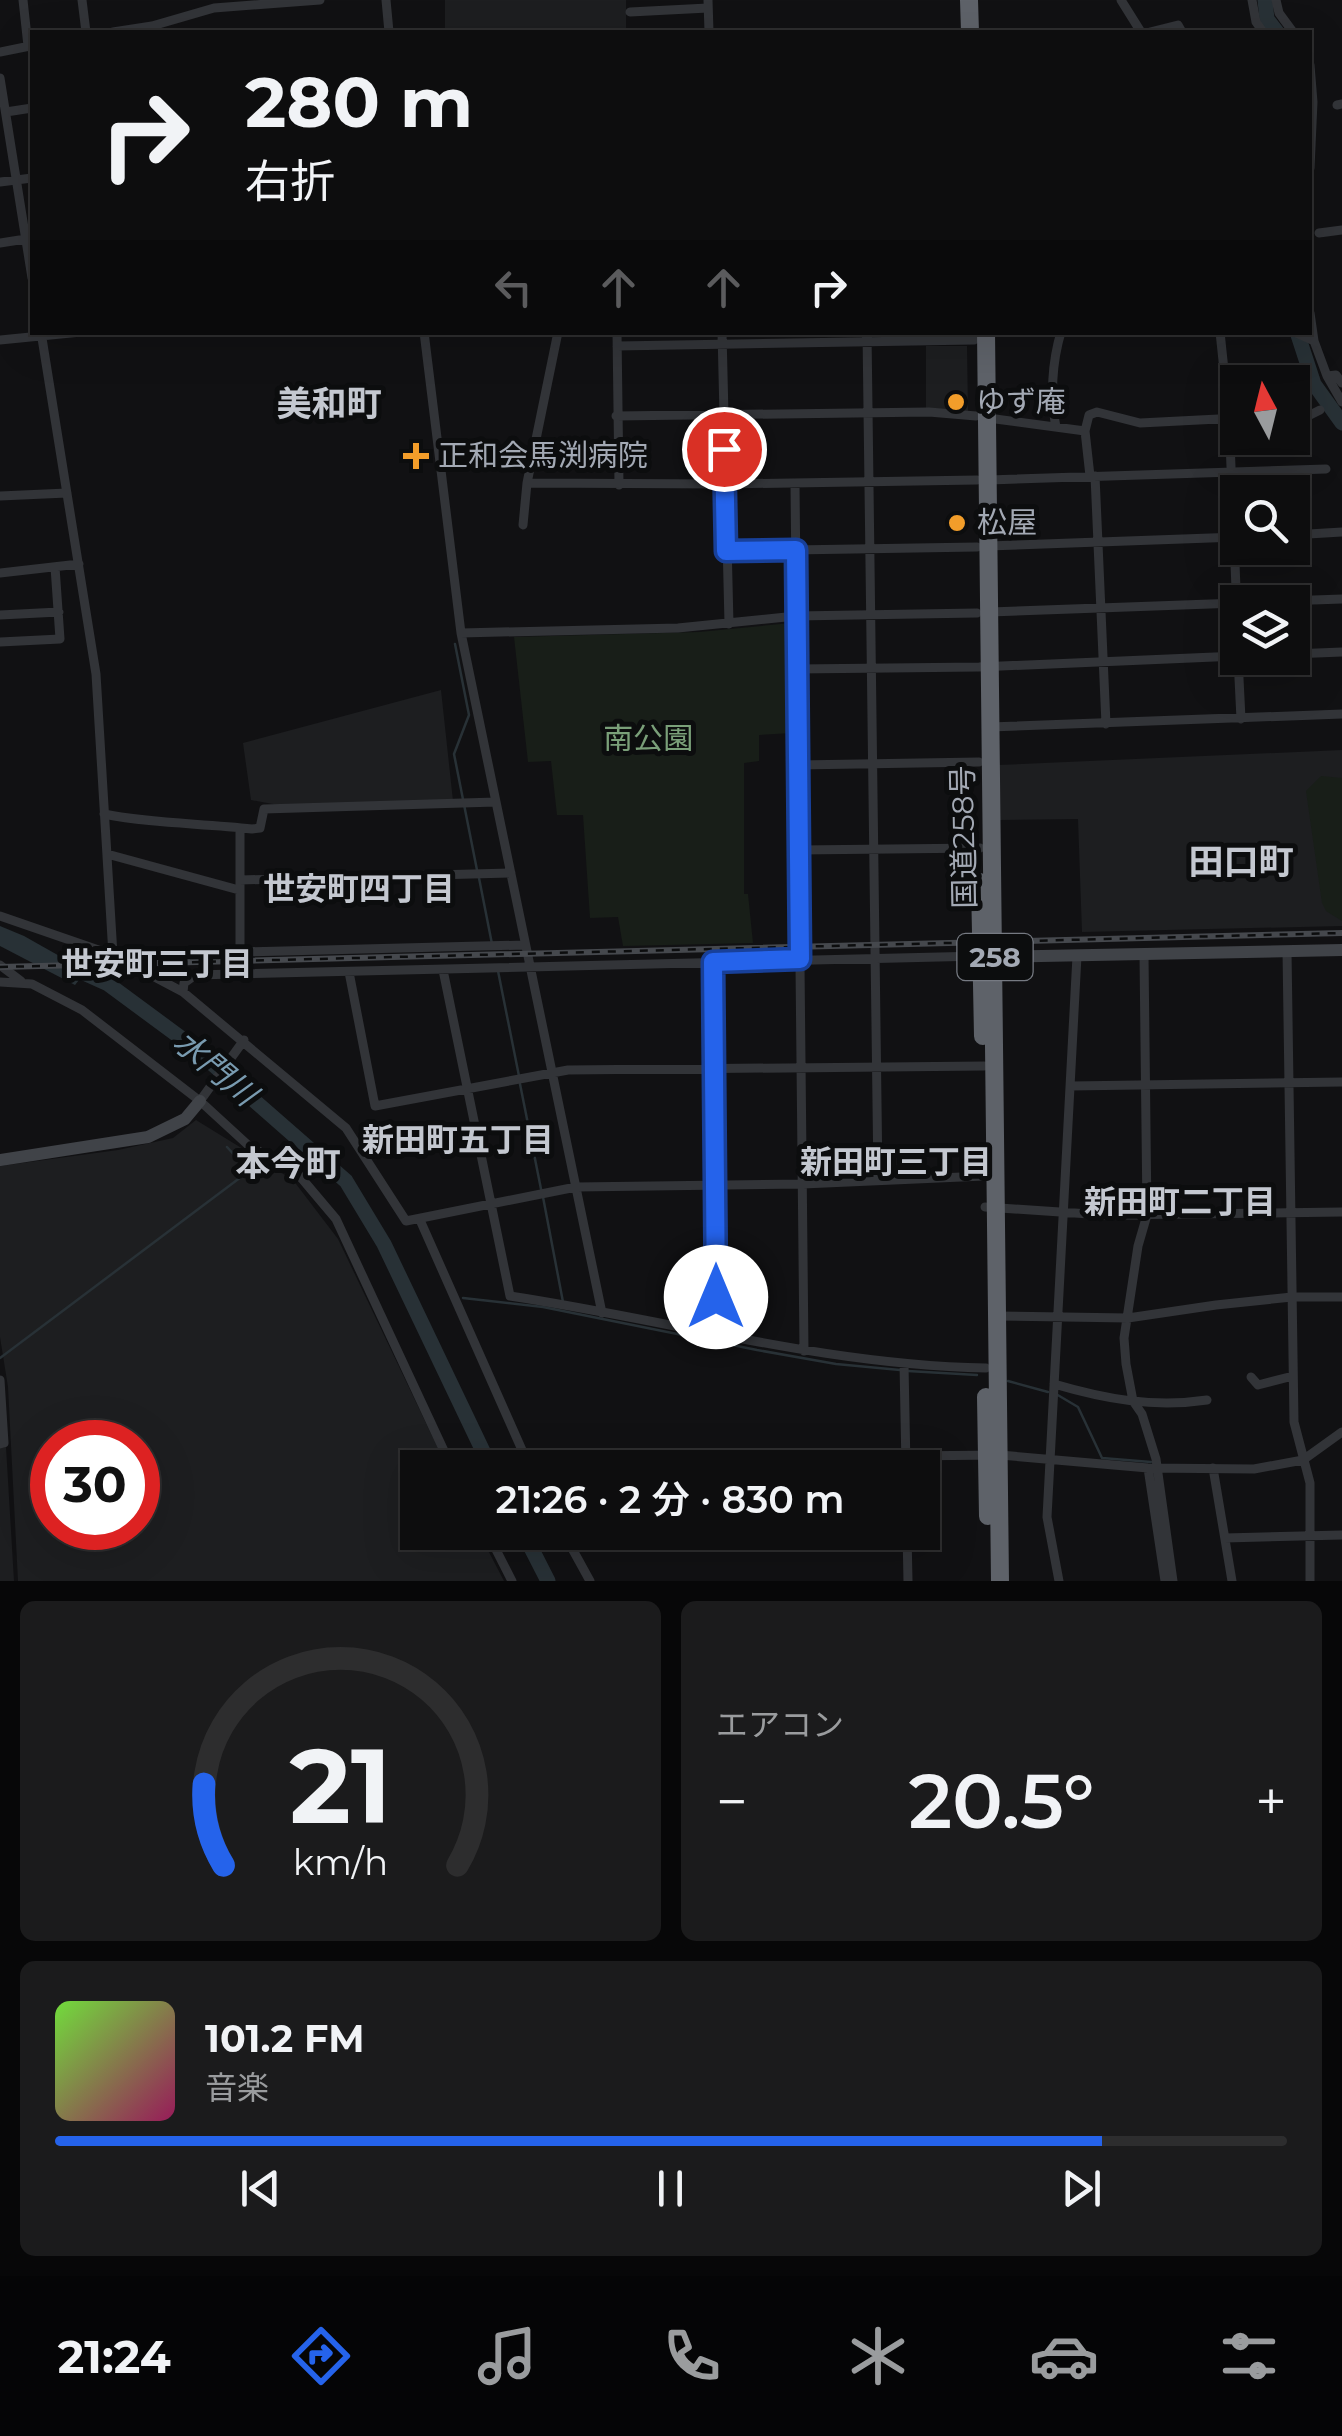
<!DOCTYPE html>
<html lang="ja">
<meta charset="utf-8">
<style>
body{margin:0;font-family:Montserrat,"Noto Sans JP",sans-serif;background:#1b1b1c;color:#f1f3f6;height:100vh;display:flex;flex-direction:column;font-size:38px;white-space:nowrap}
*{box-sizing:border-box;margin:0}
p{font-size:32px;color:#9a9c9e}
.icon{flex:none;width:55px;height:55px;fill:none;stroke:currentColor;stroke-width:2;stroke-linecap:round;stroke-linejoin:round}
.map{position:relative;height:1581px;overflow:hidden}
.sheet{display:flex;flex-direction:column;gap:20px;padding:20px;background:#070708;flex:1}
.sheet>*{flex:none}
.top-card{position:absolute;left:30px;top:30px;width:1282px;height:305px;border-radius:0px;box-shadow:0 10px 40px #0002,0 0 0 2px #2d2d2e;background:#0d0d0e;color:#f1f3f6;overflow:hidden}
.needle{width:65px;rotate:353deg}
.buttons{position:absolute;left:1220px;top:365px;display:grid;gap:20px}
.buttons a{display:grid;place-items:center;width:90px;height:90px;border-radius:0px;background:#0d0d0e;box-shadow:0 10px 40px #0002,0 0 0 2px #2d2d2e;font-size:50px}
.speed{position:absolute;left:30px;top:1420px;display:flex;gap:20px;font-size:50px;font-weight:700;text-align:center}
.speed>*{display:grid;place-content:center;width:130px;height:130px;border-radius:50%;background:#0d0d0e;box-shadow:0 10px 40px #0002,0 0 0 2px #2d2d2e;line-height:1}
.speed .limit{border:15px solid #d22;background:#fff;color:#111}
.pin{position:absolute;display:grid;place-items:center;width:85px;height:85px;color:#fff;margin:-42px;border:5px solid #fff;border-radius:50%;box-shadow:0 2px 10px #0007}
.me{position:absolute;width:110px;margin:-55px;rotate:0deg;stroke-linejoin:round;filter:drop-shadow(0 0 8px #0008)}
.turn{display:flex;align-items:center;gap:35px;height:210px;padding:0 50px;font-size:45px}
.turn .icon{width:130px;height:130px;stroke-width:2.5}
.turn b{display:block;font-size:70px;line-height:85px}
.lanes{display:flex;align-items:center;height:95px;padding:0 50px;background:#0003;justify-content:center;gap:50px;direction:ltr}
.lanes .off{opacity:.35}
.big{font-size:75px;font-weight:600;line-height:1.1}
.sheet .widget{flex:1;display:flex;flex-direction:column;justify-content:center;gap:15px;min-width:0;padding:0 35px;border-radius:15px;background:#1b1b1c}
.sheet .dial{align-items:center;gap:0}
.dial svg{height:260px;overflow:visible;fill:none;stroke:#2d2d2e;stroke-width:7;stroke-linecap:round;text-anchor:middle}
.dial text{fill:#f1f3f6;stroke:none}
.song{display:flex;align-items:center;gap:30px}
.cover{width:120px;height:120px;border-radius:15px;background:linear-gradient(135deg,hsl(100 70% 55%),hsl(330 70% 35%))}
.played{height:10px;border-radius:5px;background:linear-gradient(90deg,#2563eb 85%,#2d2d2e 85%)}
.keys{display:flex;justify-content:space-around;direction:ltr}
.heat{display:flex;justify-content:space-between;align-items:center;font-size:55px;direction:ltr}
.sheet .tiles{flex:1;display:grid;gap:20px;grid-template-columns:1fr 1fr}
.widget:last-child{grid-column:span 2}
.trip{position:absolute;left:400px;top:1450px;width:540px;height:100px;border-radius:0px;background:#0d0d0e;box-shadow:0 10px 40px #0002,0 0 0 2px #2d2d2e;font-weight:600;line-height:100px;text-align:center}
.menu{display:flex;height:160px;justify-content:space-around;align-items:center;background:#050506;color:#9a9c9e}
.menu .icon{width:70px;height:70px}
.menu .active{color:#2563eb}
.menu b{font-size:45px;color:#f1f3f6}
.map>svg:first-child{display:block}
.built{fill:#1d1e20;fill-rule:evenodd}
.green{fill:#181e18}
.water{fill:#283136}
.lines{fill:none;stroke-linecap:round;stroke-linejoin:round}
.stream{stroke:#283136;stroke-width:2.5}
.river{stroke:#283136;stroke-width:15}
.street{stroke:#323438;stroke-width:9}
.secondary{stroke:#404348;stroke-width:12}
.highway{stroke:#5e6269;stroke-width:18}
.rail-casing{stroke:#45484d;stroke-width:6}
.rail{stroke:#0c0d0e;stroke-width:2.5;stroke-dasharray:8;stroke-linecap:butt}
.route-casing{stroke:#184099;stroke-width:25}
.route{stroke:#2563eb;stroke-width:18}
.poi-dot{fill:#f29d2a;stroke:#0c0d0e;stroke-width:4}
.labels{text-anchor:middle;stroke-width:10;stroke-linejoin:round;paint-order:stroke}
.shield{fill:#0c0d0e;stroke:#767a82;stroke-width:2.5}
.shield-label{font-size:28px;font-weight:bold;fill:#a3a9b4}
.poi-label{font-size:30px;fill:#a3a9b4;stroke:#0c0d0e;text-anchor:start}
.park-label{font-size:30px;fill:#7a9f79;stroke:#0c0d0e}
.street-label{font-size:30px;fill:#a3a9b4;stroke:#0c0d0e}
.neighbourhood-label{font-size:32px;font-weight:bold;fill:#c4c8d0;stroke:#0c0d0e}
.water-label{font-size:32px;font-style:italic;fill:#799bb0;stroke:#0c0d0e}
.quarter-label{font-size:35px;font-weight:bold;fill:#c4c8d0;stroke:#0c0d0e}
</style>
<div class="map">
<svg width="1342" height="1581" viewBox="0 0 1342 1581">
<rect width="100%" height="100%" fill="#111113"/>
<path class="built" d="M 445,0 L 626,0 L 626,32 L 445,32 Z
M 926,346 L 967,346 L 968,411 L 926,408 Z
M 441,690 L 453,801 L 278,805 L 251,800 L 243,743 Z
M 1342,750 L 1342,926 L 1082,932 L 1078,819 L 999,820 L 998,765 Z
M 196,1120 L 293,1180 L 338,1239 L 447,1467 L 418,1468 L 418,1532 L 479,1533 L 504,1581 L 18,1581 L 8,1387 L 0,1337 L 0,1166 L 118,1150 L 173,1138 ZM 138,1442 L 138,1528 L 52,1528 L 52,1442 Z
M 6,1447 L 14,1581 L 0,1581 L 0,1448 Z"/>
<path class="green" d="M 791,623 L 792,733 L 759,735 L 759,761 L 744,763 L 744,894 L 748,894 L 753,943 L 623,946 L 618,917 L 590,918 L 583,815 L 557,815 L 551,761 L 528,762 L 514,637 L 699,632 Z
M 1321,776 L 1342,778 L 1342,921 L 1326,911 L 1322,903 L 1306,791 Z"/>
<path class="water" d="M 0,926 L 24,936 L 86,971 L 75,985 L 0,946 Z"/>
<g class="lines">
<path class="stream" d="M 455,644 L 469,715 L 454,754 L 477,870
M 479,878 L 492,944
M 498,971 L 519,1076
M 520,1084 L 541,1189
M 543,1197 L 563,1302
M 463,1298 L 543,1307 L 757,1350 L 836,1364 L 900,1370
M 0,1358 L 249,1171 L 227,1147
M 908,1371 L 977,1375
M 1008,1381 L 1048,1392
M 1056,1394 L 1078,1407 L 1102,1458 L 1151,1462"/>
<path class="river" d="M 1265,0 L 1267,19 L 1277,32
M 1297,332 L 1314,384 L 1342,423
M 68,966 L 108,984 L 192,1046 L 346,1181 L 384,1244 L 491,1468
M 523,1532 L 548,1581"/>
<path class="street" d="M 23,0 L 28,46
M 82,0 L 86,32
M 386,0 L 389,32
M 708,0 L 709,32
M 1121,0 L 1141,32
M 1252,0 L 1256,22 L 1263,32
M 1276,0 L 1279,13 L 1293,32
M 630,12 L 708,8
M 113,32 L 152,26 L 214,8 L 320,0
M 1150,32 L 1178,25 L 1182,32
M 0,52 L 30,46
M 1310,65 L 1313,102 L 1310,168
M 0,78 L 32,278
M 1337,105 L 1342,104
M 6,112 L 32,108
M 0,182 L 32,178
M 1319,233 L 1342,230
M 0,243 L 32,238
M 1310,313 L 1314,341 L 1327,376 L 1336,375 L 1342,383
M 41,332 L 96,674 L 113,955
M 424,332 L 461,633 L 602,1313
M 617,332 L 619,485
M 722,332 L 729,624
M 867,332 L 878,1180
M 1220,332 L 1229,418 L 1238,637
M 1294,332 L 1314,341
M 0,340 L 81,332
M 617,346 L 974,340
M 1327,376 L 1342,402
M 616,416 L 929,412 L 976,416
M 1292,416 L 1310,415 L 1320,410
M 988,418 L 1085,431 L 1090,476
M 1056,427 C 1050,397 1052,362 1061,332
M 1085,431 L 1089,415 L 1097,412 L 1140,423 L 1238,418
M 1095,476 L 1106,724
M 989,480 L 1326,469
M 527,483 L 724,484 L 977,480
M 795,484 L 804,1351
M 0,496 L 67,493
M 523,525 L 527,483 L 558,332
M 1292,535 L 1342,532
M 988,546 L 1238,537
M 726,551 L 977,547
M 0,573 L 79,564
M 1253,602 L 1342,599
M 990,612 L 1238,603
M 0,615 L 59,612
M 461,633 L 678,628 L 796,616 L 977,613
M 0,642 L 60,639 L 55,567
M 1292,654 L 1342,652
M 1238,658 L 1241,719
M 797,669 L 979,667 L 1238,656
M 990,727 L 1342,714
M 798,765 L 979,762
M 104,814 C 153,824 202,823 252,829 L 260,828 L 264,809 L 496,802
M 240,828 L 240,952 L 525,945
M 799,850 L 980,848
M 107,854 L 239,890
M 240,880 L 511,873
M 0,916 L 113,955 L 183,992 L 346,1128 L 406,1221 L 576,1187 L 803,1184 L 984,1176
M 1287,951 L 1294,1422 L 1310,1483 L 1310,1581
M 1144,955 L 1147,1215 L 1138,1246 L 1124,1338 L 1126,1364 L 1133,1401 L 1142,1414 L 1156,1459 L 1173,1581
M 713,962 L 717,1335
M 0,965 L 21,981
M 443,970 L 510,1296 C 669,1320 824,1365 986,1368
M 349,972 L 375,1106 L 568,1070 L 984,1066
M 0,982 L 32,984 L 82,1010 L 200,1101 L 248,1145 L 298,1174 L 336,1219 L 452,1468
M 183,992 L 184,983 L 195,975 L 981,956
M 1071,1086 L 1342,1082
M 200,1101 L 244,1040
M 985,1207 L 1104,1215 L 1342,1212
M 420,1220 L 530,1468
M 997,1316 L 1128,1318 L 1216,1305 L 1292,1297 L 1342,1297
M 904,1364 L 906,1468
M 1251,1377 L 1258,1385 L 1293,1376
M 0,1380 L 4,1443 L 0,1444
M 1054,1384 C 1105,1399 1154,1408 1207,1400
M 905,1456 L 1000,1455 L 1148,1468 L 1254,1469 L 1303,1460 L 1342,1432
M 1148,1468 L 1165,1581
M 1213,1468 L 1232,1581
M 487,1532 L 512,1581
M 563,1532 L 590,1581
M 907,1532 L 908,1581
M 1225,1538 L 1342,1535
M 1059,1581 L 1047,1517 L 1077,956"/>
<path class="secondary" d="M 989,957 L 1342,950
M 0,1160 L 148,1137 L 185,1119 L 200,1101"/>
<path class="highway" d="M 969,0 L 970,32
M 986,332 L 1000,1581
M 980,882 L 983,1036
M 986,1397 L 988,1516"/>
<defs>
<path id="rail" d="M 0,967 L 1342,933"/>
</defs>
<use href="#rail" class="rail-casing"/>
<use href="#rail" class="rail"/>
</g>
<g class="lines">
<defs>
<path id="route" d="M 716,1297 L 713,962 L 800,959 L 796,550 L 726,551 L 724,449"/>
</defs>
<use href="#route" class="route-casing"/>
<use href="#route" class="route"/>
</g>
<g class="poi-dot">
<circle cx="956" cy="402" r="10"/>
<path d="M411 441h10v10h10v10h-10v10h-10v-10h-10v-10h10z"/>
<circle cx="957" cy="523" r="10"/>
</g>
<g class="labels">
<rect class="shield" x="957.5" y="934" width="75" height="46" rx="8"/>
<g class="shield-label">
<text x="995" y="967">258</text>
</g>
<g class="poi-label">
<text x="976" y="412">ゆず庵</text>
<text x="438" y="466">正和会馬渕病院</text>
<text x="977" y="533">松屋</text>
</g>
<g class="park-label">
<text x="648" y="749">南公園</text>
</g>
<g class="street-label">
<text transform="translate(964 837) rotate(-91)" y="10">国道258号</text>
</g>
<g class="neighbourhood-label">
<text x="359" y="900">世安町四丁目</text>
<text x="157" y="975">世安町三丁目</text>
<text x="458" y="1151">新田町五丁目</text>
<text x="896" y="1173">新田町三丁目</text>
<text x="1180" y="1213">新田町二丁目</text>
</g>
<g class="water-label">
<text transform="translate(215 1068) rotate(40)" y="11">水門川</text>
</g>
<g class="quarter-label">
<text x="329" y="416">美和町</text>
<text x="1241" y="874">田口町</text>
<text x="288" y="1176">本今町</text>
</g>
</g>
</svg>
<div class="buttons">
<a><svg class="needle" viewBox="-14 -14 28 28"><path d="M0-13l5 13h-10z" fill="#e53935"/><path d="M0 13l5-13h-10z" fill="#9a9c9e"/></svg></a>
<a><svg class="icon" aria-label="search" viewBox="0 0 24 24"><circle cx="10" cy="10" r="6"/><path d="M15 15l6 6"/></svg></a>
<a><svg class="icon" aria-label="layers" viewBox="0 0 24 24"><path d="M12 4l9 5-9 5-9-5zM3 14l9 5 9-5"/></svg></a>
</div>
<div class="speed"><div class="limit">30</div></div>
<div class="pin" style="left:724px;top:449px;background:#d93025"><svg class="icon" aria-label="arrive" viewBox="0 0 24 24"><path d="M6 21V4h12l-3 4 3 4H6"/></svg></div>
<svg class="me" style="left:716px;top:1297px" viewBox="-20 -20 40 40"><circle r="19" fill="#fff"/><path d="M0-13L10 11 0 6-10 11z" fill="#2563eb"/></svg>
<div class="trip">21:26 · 2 分 · 830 m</div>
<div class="top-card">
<div class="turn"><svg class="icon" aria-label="right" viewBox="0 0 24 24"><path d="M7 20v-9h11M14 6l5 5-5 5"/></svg><div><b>280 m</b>右折</div></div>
<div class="lanes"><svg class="icon off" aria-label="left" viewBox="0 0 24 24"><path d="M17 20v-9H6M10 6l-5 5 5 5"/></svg><svg class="icon off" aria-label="ahead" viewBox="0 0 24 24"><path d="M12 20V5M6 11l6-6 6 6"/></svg><svg class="icon off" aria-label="ahead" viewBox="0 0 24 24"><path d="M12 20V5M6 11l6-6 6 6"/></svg><svg class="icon" aria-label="right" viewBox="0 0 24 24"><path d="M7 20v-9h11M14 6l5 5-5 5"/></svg></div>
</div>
</div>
<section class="sheet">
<div class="tiles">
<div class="widget dial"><svg viewBox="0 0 100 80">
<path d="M14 69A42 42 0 1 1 86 69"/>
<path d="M14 69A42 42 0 0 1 8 44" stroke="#2563eb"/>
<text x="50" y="56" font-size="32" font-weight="700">21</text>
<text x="50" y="72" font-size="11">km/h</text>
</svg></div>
<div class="widget"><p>エアコン</p>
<div class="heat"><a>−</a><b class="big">20.5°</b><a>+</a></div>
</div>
<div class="widget">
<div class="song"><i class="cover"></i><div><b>101.2 FM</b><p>音楽</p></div></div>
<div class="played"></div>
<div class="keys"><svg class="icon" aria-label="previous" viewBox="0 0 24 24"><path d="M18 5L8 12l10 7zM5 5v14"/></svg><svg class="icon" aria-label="pause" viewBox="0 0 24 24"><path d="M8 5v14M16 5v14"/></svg><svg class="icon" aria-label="next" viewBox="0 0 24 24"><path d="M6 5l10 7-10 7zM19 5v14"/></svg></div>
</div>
</div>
</section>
<nav class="menu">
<b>21:24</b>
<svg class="icon active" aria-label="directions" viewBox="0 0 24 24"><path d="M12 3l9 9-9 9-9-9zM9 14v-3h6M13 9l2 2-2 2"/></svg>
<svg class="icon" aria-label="music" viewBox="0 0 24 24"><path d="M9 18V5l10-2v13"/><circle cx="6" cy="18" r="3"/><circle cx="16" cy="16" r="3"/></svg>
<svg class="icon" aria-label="phone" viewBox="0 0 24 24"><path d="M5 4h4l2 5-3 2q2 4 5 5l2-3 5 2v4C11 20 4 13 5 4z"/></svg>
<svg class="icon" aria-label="climate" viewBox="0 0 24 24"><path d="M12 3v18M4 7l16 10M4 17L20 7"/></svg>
<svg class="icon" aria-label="car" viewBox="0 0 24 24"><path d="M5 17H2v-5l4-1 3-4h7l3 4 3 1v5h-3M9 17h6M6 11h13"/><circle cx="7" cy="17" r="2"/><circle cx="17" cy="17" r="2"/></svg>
<svg class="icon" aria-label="filters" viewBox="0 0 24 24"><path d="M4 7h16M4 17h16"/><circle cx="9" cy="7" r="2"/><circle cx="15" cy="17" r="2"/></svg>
</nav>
